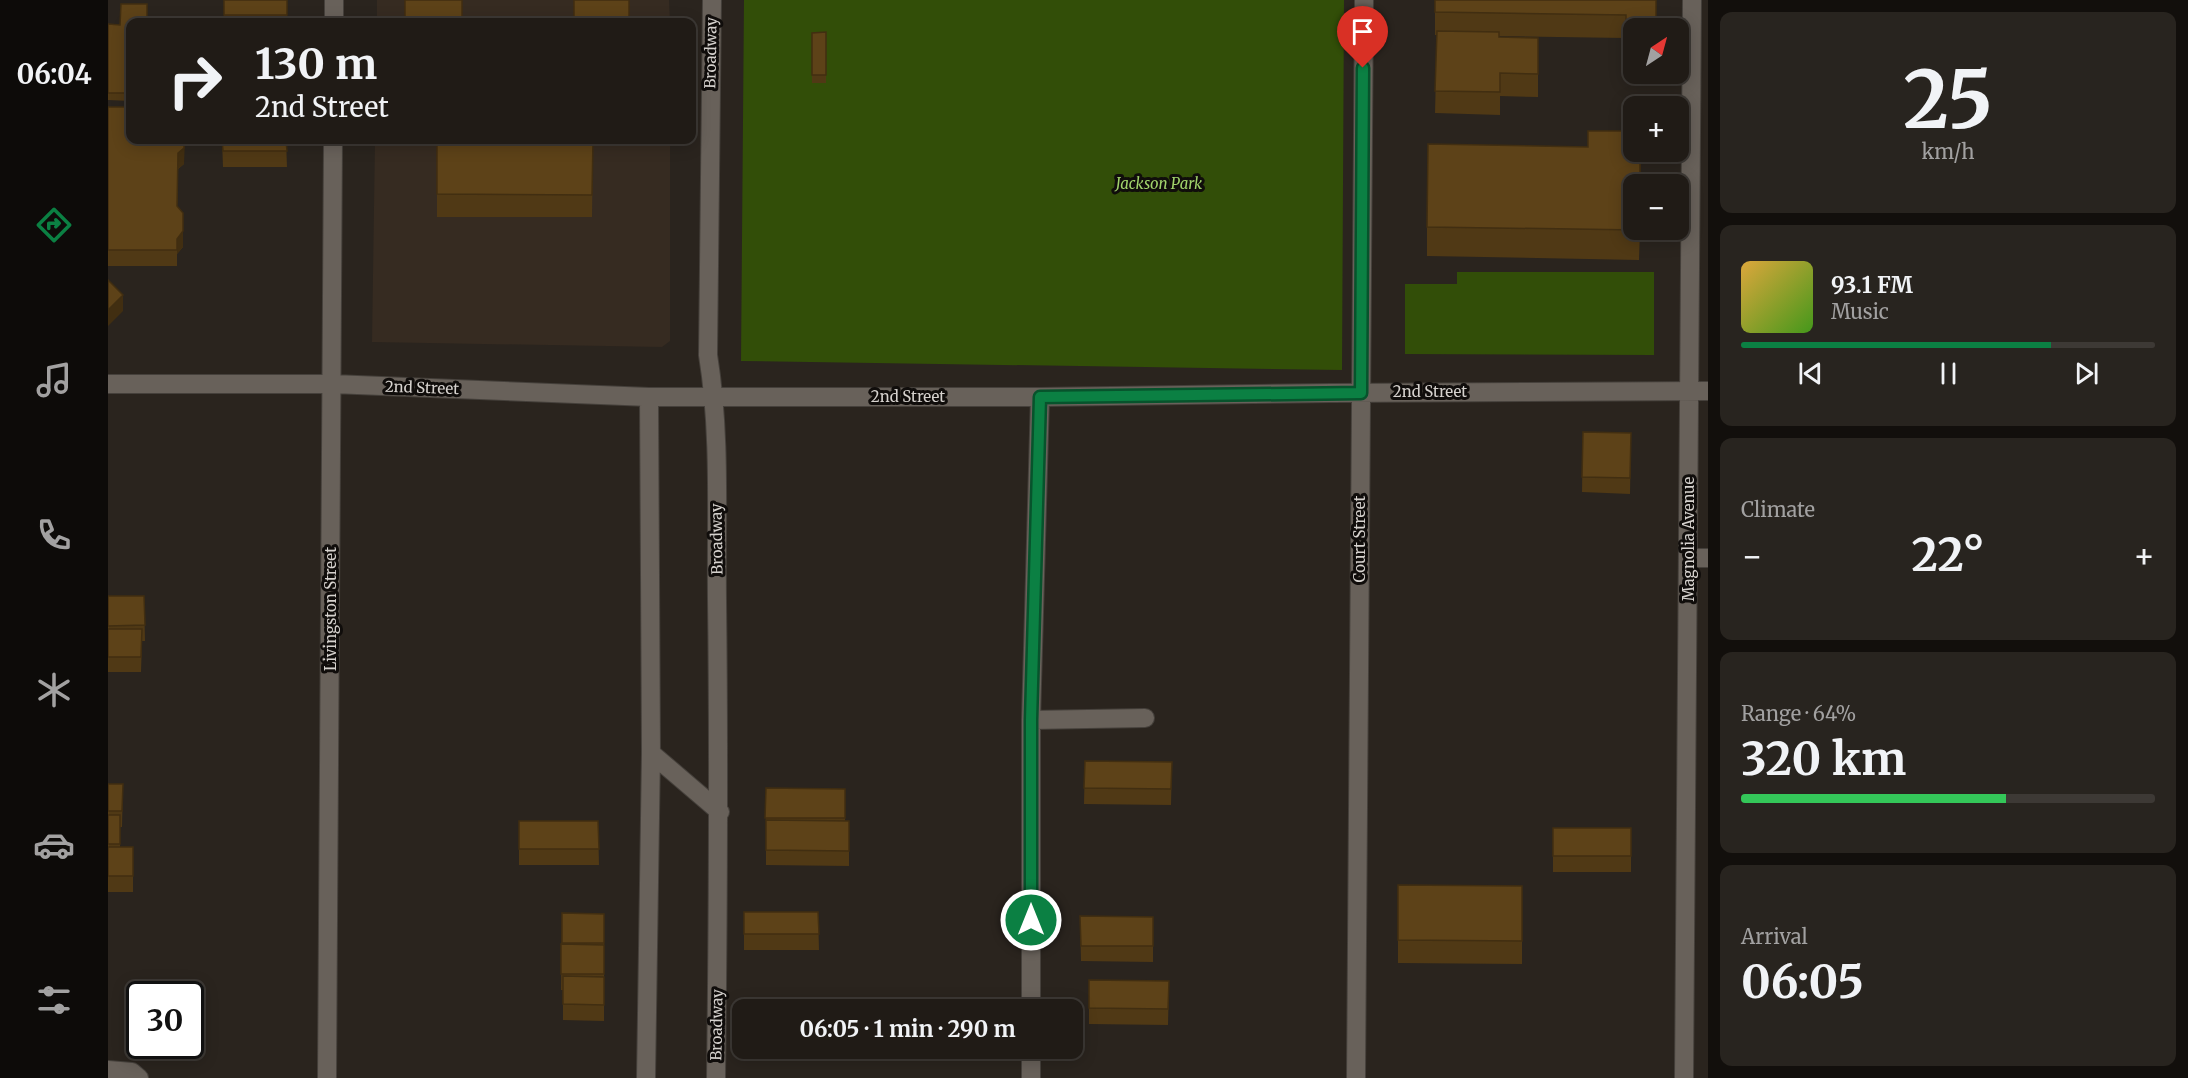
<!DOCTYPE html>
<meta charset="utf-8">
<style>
body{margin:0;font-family:Merriweather,serif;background:#28241f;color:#f1f3f6;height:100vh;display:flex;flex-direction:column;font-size:22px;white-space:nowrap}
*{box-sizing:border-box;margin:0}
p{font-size:20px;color:#a2a1a1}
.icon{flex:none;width:33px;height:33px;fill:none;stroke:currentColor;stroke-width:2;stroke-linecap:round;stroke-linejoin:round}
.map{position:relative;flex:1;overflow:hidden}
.panel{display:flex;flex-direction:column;gap:12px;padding:12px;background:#120f0c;width:480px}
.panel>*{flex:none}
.hud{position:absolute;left:18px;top:18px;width:570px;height:126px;border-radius:12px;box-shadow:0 3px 15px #0003,0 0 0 2px #3d3935;background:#201b16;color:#f1f3f6;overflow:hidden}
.needle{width:39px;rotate:36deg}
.tools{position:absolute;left:1515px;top:18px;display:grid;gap:12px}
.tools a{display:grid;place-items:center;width:66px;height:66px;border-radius:12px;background:#201b16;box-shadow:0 3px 15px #0003,0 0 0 2px #3d3935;font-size:30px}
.speed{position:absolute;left:18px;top:981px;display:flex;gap:12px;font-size:30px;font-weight:700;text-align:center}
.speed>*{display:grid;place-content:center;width:78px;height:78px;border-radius:50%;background:#201b16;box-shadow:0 3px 15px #0003,0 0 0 2px #3d3935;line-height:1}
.speed .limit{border:3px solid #111;border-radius:9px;background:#fff;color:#111}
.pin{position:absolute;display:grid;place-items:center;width:51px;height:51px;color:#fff;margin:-62px -26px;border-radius:50% 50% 50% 0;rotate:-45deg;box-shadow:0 0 6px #0007}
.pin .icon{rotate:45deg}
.me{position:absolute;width:66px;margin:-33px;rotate:0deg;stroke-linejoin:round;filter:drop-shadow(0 0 4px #0008)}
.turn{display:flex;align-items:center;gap:21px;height:126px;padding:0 30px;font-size:27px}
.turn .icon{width:78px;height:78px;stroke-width:2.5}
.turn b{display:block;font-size:42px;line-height:51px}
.big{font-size:45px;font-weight:700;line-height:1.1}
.panel .card{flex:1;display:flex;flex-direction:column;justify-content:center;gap:9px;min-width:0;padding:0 21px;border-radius:12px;background:#28241f}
.panel .dial{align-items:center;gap:0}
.dial b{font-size:78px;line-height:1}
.song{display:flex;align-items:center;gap:18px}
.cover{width:72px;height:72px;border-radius:9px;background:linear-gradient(135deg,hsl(40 70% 55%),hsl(100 70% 35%))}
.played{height:6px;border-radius:3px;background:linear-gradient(90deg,#0b8043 75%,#3d3935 75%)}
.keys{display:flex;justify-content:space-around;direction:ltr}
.heat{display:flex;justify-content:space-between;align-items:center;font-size:33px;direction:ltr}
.charge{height:9px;border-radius:4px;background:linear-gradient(90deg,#34c759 64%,#3d3935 0)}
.trip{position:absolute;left:624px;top:999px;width:351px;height:60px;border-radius:12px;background:#201b16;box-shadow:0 3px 15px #0003,0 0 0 2px #3d3935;font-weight:700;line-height:60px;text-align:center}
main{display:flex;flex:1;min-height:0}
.menu{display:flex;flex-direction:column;width:108px;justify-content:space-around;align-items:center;background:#0d0b09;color:#a2a1a1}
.menu .icon{width:42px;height:42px}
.menu .active{color:#0b8043}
.menu b{font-size:27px;color:#f1f3f6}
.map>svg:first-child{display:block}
.built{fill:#362b21}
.green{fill:#324e08}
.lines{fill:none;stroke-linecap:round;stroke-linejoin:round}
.minor-casing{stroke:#45403b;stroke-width:20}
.minor{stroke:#68615a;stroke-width:18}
.wall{fill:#503915}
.shaded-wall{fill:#412e11}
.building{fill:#5d4218;stroke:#412e11;stroke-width:1.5}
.route-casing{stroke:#07532c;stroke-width:15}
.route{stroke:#0b8043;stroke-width:10}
.labels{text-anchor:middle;stroke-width:6;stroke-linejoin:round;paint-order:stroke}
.street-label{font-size:15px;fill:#d6d2ce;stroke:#100d0b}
.park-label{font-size:15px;font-style:italic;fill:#a1d36b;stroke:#100d0b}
</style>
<main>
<nav class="menu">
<b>06:04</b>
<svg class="icon active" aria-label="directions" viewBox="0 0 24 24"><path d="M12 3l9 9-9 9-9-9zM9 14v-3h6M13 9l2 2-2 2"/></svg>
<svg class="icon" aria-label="music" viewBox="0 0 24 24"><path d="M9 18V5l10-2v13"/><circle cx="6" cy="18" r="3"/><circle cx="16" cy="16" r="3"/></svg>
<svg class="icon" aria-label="phone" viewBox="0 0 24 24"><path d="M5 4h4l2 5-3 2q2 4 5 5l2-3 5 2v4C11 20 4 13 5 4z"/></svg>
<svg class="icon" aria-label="climate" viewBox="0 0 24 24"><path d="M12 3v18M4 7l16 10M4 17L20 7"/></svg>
<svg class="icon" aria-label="car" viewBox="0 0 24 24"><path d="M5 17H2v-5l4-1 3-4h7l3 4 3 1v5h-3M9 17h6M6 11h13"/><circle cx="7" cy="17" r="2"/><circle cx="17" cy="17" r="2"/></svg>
<svg class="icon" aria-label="filters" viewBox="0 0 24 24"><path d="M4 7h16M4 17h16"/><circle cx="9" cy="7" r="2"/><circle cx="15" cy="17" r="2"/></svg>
</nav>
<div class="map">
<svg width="1600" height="1078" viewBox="0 0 1600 1078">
<rect width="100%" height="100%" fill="#2a241e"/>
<path class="built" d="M 269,0 L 561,0 L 562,22 L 269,22 Z
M 267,140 L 562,140 L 562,341 L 554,347 L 264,342 Z"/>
<path class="green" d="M 636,0 L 1236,0 L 1234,370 L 633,361 Z
M 1349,272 L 1546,272 L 1546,355 L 1297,354 L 1297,284 L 1349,284 Z"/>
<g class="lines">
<defs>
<path id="minor" d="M 604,0 L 600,355 C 613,435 608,519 609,600 C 611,760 610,919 608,1078
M 226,22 L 226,0
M 0,384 L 225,384 L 541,397 L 932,397 L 1223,393 L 1600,391
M 1581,558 L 1600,558
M 923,720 L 1037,718
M 543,753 L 612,812
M 923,1010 L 923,720 L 932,397
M 0,1070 L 24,1072 L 31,1078
M 219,1078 L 225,140
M 538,1078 L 543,753 L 541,397
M 923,1078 L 923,1048
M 1248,1078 L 1256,0
M 1576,1078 L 1584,0"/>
</defs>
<use href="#minor" class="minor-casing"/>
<use href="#minor" class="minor"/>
</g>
<path class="wall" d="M 116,0 L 179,0 L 179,22 L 116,22 Z
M 1327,0 L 1548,0 L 1526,28 L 1526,74 L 1548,74 L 1548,79 L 1518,79 L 1518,38 L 1391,36 L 1391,37 L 1430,38 L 1430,97 L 1392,96 L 1392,115 L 1327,113 L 1329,35 L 1327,35 Z
M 22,22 L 22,101 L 0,100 L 0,24 L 12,25 Z
M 718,32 L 718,83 L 704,83 L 704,33 Z
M 0,107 L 76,164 L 70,169 L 69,207 L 75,247 L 69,254 L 69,266 L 0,266 Z
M 114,140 L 178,140 L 179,167 L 115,167 Z
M 329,140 L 485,140 L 484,217 L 329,217 Z
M 1533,152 L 1532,184 L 1526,184 L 1532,230 L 1531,260 L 1319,256 L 1319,227 Z
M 1475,432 L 1523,433 L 1522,494 L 1474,492 Z
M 0,596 L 36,596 L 37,641 L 34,641 L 33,672 L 0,672 Z
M 977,761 L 1064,762 L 1063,805 L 976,804 Z
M 0,784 L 15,784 L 14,827 L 12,827 L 12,847 L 25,847 L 25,892 L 0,892 Z
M 658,788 L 737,789 L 737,821 L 741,821 L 741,866 L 658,865 Z
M 411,821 L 490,821 L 491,865 L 411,865 Z
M 1445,828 L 1523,828 L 1523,872 L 1445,872 Z
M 1290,885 L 1414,886 L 1414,964 L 1290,963 Z
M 636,912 L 710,912 L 711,950 L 636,950 Z
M 454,913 L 496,914 L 496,1021 L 455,1020 L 455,990 L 453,990 Z
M 972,916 L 1045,917 L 1045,962 L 973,961 Z
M 981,980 L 1061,981 L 1060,1025 L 981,1024 Z"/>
<path class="shaded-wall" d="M 77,140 L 76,164 L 70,169 L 70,153 Z
M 75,213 L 75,247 L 69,254 L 69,239 Z
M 15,295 L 15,311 L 0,326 L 0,310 Z"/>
<path class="building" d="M 116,0 L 179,0 L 179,15 L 116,15 Z
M 297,0 L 354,0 L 354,22 L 297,22 Z
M 466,0 L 521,0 L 521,22 L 466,22 Z
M 1327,0 L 1548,0 L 1548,28 L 1526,28 L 1526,56 L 1518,56 L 1518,15 L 1327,12 Z
M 13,4 L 39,4 L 39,22 L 22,22 L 22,93 L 0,93 L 0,24 L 12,25 Z
M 1329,31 L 1391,32 L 1391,37 L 1430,38 L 1430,74 L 1392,73 L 1392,92 L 1327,91 Z
M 718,32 L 718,75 L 704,75 L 704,33 Z
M 0,107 L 22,107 L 22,140 L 76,140 L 76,148 L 70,153 L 69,206 L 75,213 L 75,231 L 69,239 L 69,250 L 0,250 Z
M 1480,131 L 1526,131 L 1526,152 L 1532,152 L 1532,184 L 1526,184 L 1526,230 L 1531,230 L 1319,227 L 1320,144 L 1480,147 Z
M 114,140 L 178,140 L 179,151 L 115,151 Z
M 329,140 L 485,140 L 484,195 L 329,194 Z
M 0,280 L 15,295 L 0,310 Z
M 1475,432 L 1523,433 L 1522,478 L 1474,477 Z
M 0,596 L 36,596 L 37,625 L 0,626 Z
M 0,629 L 34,629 L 33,657 L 0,657 Z
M 977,761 L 1064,762 L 1063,789 L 976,788 Z
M 0,784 L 15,784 L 14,811 L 0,811 Z
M 658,788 L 737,789 L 737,818 L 657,818 Z
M 0,815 L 12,815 L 12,844 L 0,844 Z
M 658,820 L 741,821 L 741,851 L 658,850 Z
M 411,821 L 490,821 L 491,849 L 411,849 Z
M 1445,828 L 1523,828 L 1523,856 L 1445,856 Z
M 0,847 L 25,847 L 25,876 L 0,876 Z
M 1290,885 L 1414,886 L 1414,941 L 1290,940 Z
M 636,912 L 710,912 L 711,934 L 636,934 Z
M 454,913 L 496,914 L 496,943 L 454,943 Z
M 972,916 L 1045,917 L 1045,946 L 973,946 Z
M 453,944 L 496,945 L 496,974 L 453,974 Z
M 455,976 L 496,977 L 496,1005 L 455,1004 Z
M 981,980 L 1061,981 L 1060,1009 L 981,1008 Z"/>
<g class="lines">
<defs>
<path id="route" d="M 923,920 L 923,720 L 932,397 L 1253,393 L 1255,68"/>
</defs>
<use href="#route" class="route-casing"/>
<use href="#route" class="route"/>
</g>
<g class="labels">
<g class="street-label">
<text transform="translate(603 53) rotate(-89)" y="5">Broadway</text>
<text transform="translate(314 388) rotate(2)" y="5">2nd Street</text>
<text x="1322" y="397">2nd Street</text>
<text x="800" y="402">2nd Street</text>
<text transform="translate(609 539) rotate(-91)" y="5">Broadway</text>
<text transform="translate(1252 539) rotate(-90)" y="5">Court Street</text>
<text transform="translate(1581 539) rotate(-90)" y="5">Magnolia Avenue</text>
<text transform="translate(223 609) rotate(-90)" y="5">Livingston Street</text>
<text transform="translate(609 1025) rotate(-89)" y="5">Broadway</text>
</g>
<g class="park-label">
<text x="1051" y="189">Jackson Park</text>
</g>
</g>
</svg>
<div class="tools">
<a><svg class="needle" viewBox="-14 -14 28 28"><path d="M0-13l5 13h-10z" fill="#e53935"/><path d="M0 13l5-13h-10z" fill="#a2a1a1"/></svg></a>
<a>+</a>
<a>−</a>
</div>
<div class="speed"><div class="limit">30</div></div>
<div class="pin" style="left:1255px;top:68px;background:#d93025"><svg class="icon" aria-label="arrive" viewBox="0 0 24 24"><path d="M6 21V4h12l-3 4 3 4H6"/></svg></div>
<svg class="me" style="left:923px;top:920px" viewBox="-20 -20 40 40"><circle r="17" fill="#0b8043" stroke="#fff" stroke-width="3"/><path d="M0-11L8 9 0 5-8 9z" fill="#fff"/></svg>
<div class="trip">06:05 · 1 min · 290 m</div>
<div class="hud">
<div class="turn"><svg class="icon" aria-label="right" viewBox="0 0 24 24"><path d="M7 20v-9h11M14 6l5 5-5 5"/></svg><div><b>130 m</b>2nd Street</div></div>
</div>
</div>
<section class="panel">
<div class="card dial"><b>25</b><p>km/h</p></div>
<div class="card">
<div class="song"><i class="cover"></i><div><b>93.1 FM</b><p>Music</p></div></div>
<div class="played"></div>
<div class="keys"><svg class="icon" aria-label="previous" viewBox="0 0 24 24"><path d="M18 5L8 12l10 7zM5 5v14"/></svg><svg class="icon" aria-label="pause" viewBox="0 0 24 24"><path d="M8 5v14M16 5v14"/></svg><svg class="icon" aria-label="next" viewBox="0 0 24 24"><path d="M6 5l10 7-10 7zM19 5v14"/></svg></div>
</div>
<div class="card"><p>Climate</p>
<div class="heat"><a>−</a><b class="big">22°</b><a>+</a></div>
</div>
<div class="card"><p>Range · 64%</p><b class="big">320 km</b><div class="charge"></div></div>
<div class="card"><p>Arrival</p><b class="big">06:05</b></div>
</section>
</main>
